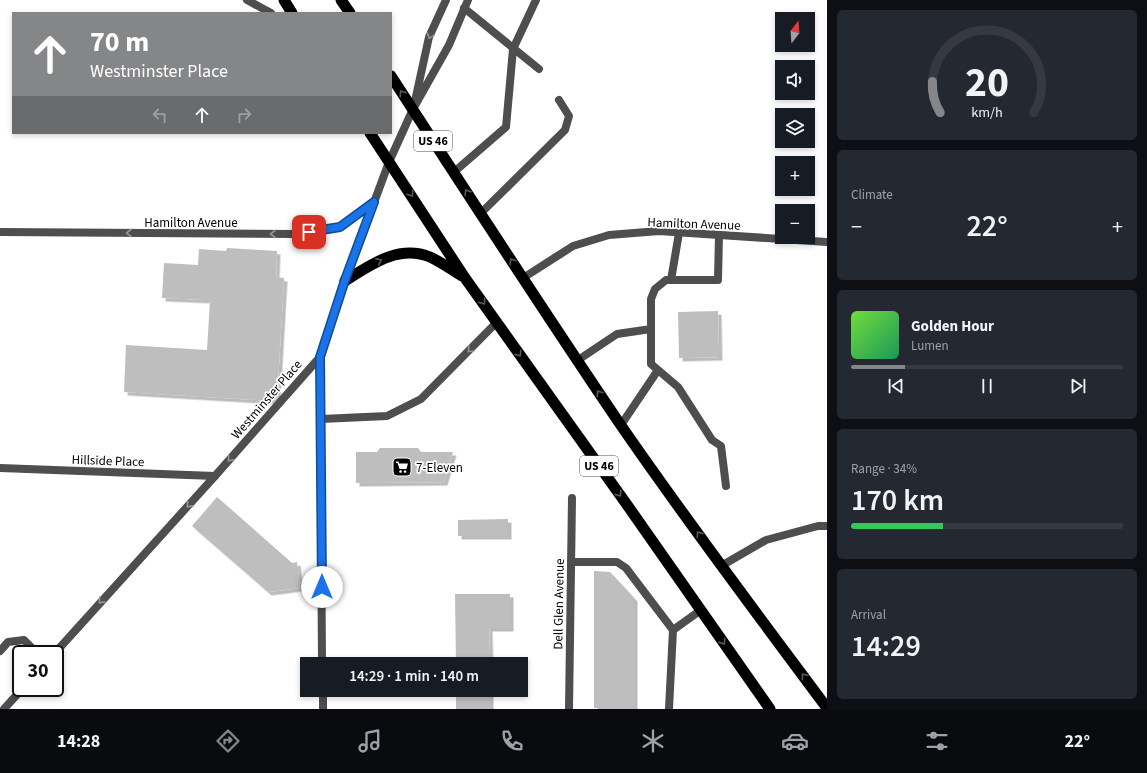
<!DOCTYPE html>
<meta charset="utf-8">
<style>
body{margin:0;font-family:"Source Sans 3",sans-serif;background:#242831;color:#f1f3f6;height:100vh;display:flex;flex-direction:column;font-size:15px;white-space:nowrap}
*{box-sizing:border-box;margin:0}
p{font-size:13px;color:#9ea1a6}
.icon{flex:none;width:22px;height:22px;fill:none;stroke:currentColor;stroke-width:2;stroke-linecap:round;stroke-linejoin:round}
.map{position:relative;flex:1;overflow:hidden}
.details{display:flex;flex-direction:column;gap:10px;padding:10px;background:#0d0f14;width:320px}
.details>*{flex:none}
.hud{position:absolute;left:12px;top:12px;width:380px;height:122px;border-radius:0px;box-shadow:0 2px 6px #0003;background:#858687;color:#fff;overflow:hidden}
.needle{width:26px;rotate:17deg}
.buttons{position:absolute;left:775px;top:12px;display:grid;gap:8px}
.buttons a{display:grid;place-items:center;width:40px;height:40px;border-radius:0px;background:#171b24;box-shadow:0 2px 6px #0003;font-size:20px}
.speed{position:absolute;left:12px;top:645px;display:flex;gap:8px;font-size:20px;font-weight:700;text-align:center}
.speed>*{display:grid;place-content:center;width:52px;height:52px;border-radius:50%;background:#171b24;box-shadow:0 2px 6px #0003;line-height:1}
.speed .limit{border:2px solid #111;border-radius:6px;background:#fff;color:#111}
.pin{position:absolute;display:grid;place-items:center;width:34px;height:34px;color:#fff;margin:-17px;border-radius:8px;box-shadow:0 2px 6px #0006}
.me{position:absolute;width:44px;margin:-22px;rotate:0deg;stroke-linejoin:round;filter:drop-shadow(0 0 3px #0008)}
.turn{display:flex;align-items:center;gap:14px;height:84px;padding:0 12px;font-size:18px}
.turn .icon{width:52px;height:52px;stroke-width:2.5}
.turn b{display:block;font-size:28px;line-height:34px}
.lanes{display:flex;align-items:center;height:38px;padding:0 12px;background:#0003;justify-content:center;gap:20px;direction:ltr}
.lanes .off{opacity:.35}
.big{font-size:30px;font-weight:600;line-height:1.1}
.details .tile{flex:1;display:flex;flex-direction:column;justify-content:center;gap:6px;min-width:0;padding:0 14px;border-radius:6px;background:#242831}
.details .dial{align-items:center;gap:0}
.dial svg{height:104px;overflow:visible;fill:none;stroke:#363941;stroke-width:7;stroke-linecap:round;text-anchor:middle}
.dial text{fill:#f1f3f6;stroke:none}
.song{display:flex;align-items:center;gap:12px}
.cover{width:48px;height:48px;border-radius:6px;background:linear-gradient(135deg,hsl(100 70% 55%),hsl(150 70% 35%))}
.played{height:4px;border-radius:2px;background:linear-gradient(90deg,#858687 20%,#363941 20%)}
.keys{display:flex;justify-content:space-around;direction:ltr}
.heat{display:flex;justify-content:space-between;align-items:center;font-size:22px;direction:ltr}
.charge{height:6px;border-radius:3px;background:linear-gradient(90deg,#34c759 34%,#363941 0)}
.trip{position:absolute;left:300px;top:657px;width:228px;height:40px;border-radius:0px;background:#171b24;box-shadow:0 2px 6px #0003;font-weight:600;line-height:40px;text-align:center}
.tabs{display:flex;height:64px;justify-content:space-around;align-items:center;background:#090b0e;color:#9ea1a6}
.tabs .icon{width:28px;height:28px}
.tabs .on{color:#858687}
.tabs b{font-size:18px;color:#f1f3f6}
main{display:flex;flex:1;min-height:0}
.map>svg:first-child{display:block}
.building{fill:#bebebe;filter:url(#shadow)}
.lines{fill:none;stroke-linecap:round;stroke-linejoin:round}
.service{stroke:#4e4e4e;stroke-width:8}
.minor{stroke:#4e4e4e;stroke-width:8}
.tertiary{stroke:#4e4e4e;stroke-width:8}
.trunk{stroke:#000;stroke-width:11}
.oneway{stroke:#959595}
.oneway2{stroke:#595959}
.route-casing{stroke:#114b97;stroke-width:10}
.route{stroke:#1a73e8;stroke-width:7}
.labels{text-anchor:middle;stroke-width:3.5;stroke-linejoin:round;paint-order:stroke}
.shield{fill:#fff;stroke:#4c4c4c;stroke-width:1}
.shield-label{font-size:12px;font-weight:bold;fill:#000}
.street-label{font-size:13px;fill:#000;stroke:#fff}
.poi-label{font-size:13px;fill:#000;stroke:#fff;text-anchor:start}
</style>
<main>
<div class="map">
<svg width="827" height="709" viewBox="0 0 827 709">
<defs>
<filter id="shadow"><feDropShadow dx="3.5" dy="3.5" stdDeviation="0" flood-color="#0004"/></filter>
</defs>
<rect width="100%" height="100%" fill="#fff"/>
<path class="building" d="M 227,248 L 277,251 L 276,277 L 284,278 L 277,398 L 274,401 L 124,392 L 126,345 L 207,350 L 210,300 L 162,298 L 164,263 L 198,265 L 199,249 L 226,251 Z
M 718,311 L 719,357 L 679,358 L 678,312 Z
M 380,448 L 418,448 L 421,452 L 453,452 L 444,482 L 356,483 L 356,452 L 377,452 Z
M 217,497 L 292,563 L 297,562 L 300,588 L 268,592 L 192,526 Z
M 508,519 L 508,536 L 458,536 L 458,520 Z
M 594,571 L 610,572 L 634,598 L 634,708 L 594,708 Z
M 455,594 L 510,594 L 510,628 L 489,628 L 490,664 L 456,664 Z
M 456,690 L 490,690 L 490,709 L 456,709 Z"/>
<g class="lines">
<path class="service" d="M 464,8 L 539,69
M 454,172 L 506,127 L 513,49 L 536,0
M 481,213 L 565,130 L 569,116 L 559,100
M 719,235 L 718,280 L 666,280 L 655,289 L 651,299 L 651,364 L 678,387 L 712,440 L 721,446 L 726,486
M 671,280 L 679,233
M 578,360 L 617,334 L 651,329
M 321,419 L 387,416 L 421,399 L 497,322
M 621,425 L 658,370
M 571,562 L 617,562 L 626,568 L 673,630 L 669,709
M 673,630 L 701,610
M 0,651 L 8,642 L 24,640 L 38,654"/>
<path class="minor" d="M 247,0 L 271,13
M 0,232 L 294,234 L 340,227 L 373,203
M 523,278 L 573,246 L 609,235 L 659,231 L 827,242
M 320,357 L 322,664
M 0,468 L 215,476
M 721,566 L 766,540 L 818,526 L 827,526
M 54,654 L 215,476 L 320,357 L 345,281 L 389,162
M 323,690 L 323,709
M 4,709 L 23,688
M 569,709 L 572,498"/>
<path class="tertiary" d="M 415,101 L 429,37 L 446,0
M 389,162 L 413,109 L 449,45 L 468,0"/>
<path class="trunk" d="M 284,0 L 292,13
M 341,0 L 350,13
M 391,76 C 467,193 542,309 620,424 C 686,520 757,614 827,708
M 370,133 L 465,278 L 630,509 L 770,709
M 345,281 C 370,265 399,244 430,257 C 441,262 452,270 462,276"/>
</g>
<defs><path id="oneway-chevron" d="M-2-3.5L2.5 0L-2 3.5" fill="none" stroke-width="1.6" stroke-linecap="round" stroke-linejoin="round"/></defs>
<g class="oneway">
<use href="#oneway-chevron" transform="translate(430 36) rotate(110)"/>
<use href="#oneway-chevron" transform="translate(129 233) rotate(-180)"/>
<use href="#oneway-chevron" transform="translate(273 234) rotate(-180)"/>
<use href="#oneway-chevron" transform="translate(470 350) rotate(134)"/>
<use href="#oneway-chevron" transform="translate(230 459) rotate(131)"/>
<use href="#oneway-chevron" transform="translate(189 505) rotate(132)"/>
<use href="#oneway-chevron" transform="translate(101 601) rotate(132)"/>
</g>
<g class="oneway2">
<use href="#oneway-chevron" transform="translate(402 93) rotate(-123)"/>
<use href="#oneway-chevron" transform="translate(467 192) rotate(-123)"/>
<use href="#oneway-chevron" transform="translate(411 194) rotate(57)"/>
<use href="#oneway-chevron" transform="translate(379 261) rotate(-24)"/>
<use href="#oneway-chevron" transform="translate(512 261) rotate(-123)"/>
<use href="#oneway-chevron" transform="translate(483 302) rotate(55)"/>
<use href="#oneway-chevron" transform="translate(519 354) rotate(55)"/>
<use href="#oneway-chevron" transform="translate(599 393) rotate(-124)"/>
<use href="#oneway-chevron" transform="translate(619 494) rotate(55)"/>
<use href="#oneway-chevron" transform="translate(699 534) rotate(-125)"/>
<use href="#oneway-chevron" transform="translate(723 642) rotate(55)"/>
<use href="#oneway-chevron" transform="translate(804 676) rotate(-127)"/>
</g>
<g class="lines">
<defs>
<path id="route" d="M 309,232 L 340,227 L 374,202 L 345,280 L 320,357 L 322,587"/>
</defs>
<use href="#route" class="route-casing"/>
<use href="#route" class="route"/>
</g>
<defs>
<symbol id="supermarket-square" viewBox="-11 -11 22 22"><rect x="-9" y="-9" width="18" height="18" rx="4" fill="#000" stroke="#fff"/><path d="M-6-5.5h2.5l.6 2H6L4.5 2H-2.5L-4.4-4H-6ZM-1.5 3.2a1.3 1.3 0 1 0 .1 0ZM3 3.2a1.3 1.3 0 1 0 .1 0Z" fill="#fff"/></symbol>
</defs>
<g fill-rule="evenodd">
<use href="#supermarket-square" x="391" y="456" width="22" height="22"/>
</g>
<g class="labels">
<g class="shield">
<rect x="414" y="131" width="38" height="20" rx="3"/>
<rect x="580" y="456" width="38" height="20" rx="3"/>
</g>
<g class="shield-label">
<text x="433" y="145">US 46</text>
<text x="599" y="470">US 46</text>
</g>
<g class="street-label">
<text x="191" y="227">Hamilton Avenue</text>
<text transform="translate(694 223) rotate(2)" y="5">Hamilton Avenue</text>
<text transform="translate(266 399) rotate(-49)" y="5">Westminster Place</text>
<text transform="translate(108 460) rotate(2)" y="5">Hillside Place</text>
<text transform="translate(558 604) rotate(-89)" y="5">Dell Glen Avenue</text>
</g>
<g class="poi-label">
<text x="416" y="472">7-Eleven</text>
</g>
</g>
</svg>
<div class="buttons">
<a><svg class="needle" viewBox="-14 -14 28 28"><path d="M0-13l5 13h-10z" fill="#e53935"/><path d="M0 13l5-13h-10z" fill="#9ea1a6"/></svg></a>
<a><svg class="icon" aria-label="sound" viewBox="0 0 24 24"><path d="M4 9h4l5-4v14l-5-4H4zM17 9q2 3 0 6"/></svg></a>
<a><svg class="icon" aria-label="layers" viewBox="0 0 24 24"><path d="M12 4l9 5-9 5-9-5zM3 14l9 5 9-5"/></svg></a>
<a>+</a>
<a>−</a>
</div>
<div class="speed"><div class="limit">30</div></div>
<div class="pin" style="left:309px;top:232px;background:#d93025"><svg class="icon" aria-label="arrive" viewBox="0 0 24 24"><path d="M6 21V4h12l-3 4 3 4H6"/></svg></div>
<svg class="me" style="left:322px;top:587px" viewBox="-20 -20 40 40"><circle r="19" fill="#fff"/><path d="M0-13L10 11 0 6-10 11z" fill="#1a73e8"/></svg>
<div class="trip">14:29 · 1 min · 140 m</div>
<div class="hud">
<div class="turn"><svg class="icon" aria-label="ahead" viewBox="0 0 24 24"><path d="M12 20V5M6 11l6-6 6 6"/></svg><div><b>70 m</b>Westminster Place</div></div>
<div class="lanes"><svg class="icon off" aria-label="left" viewBox="0 0 24 24"><path d="M17 20v-9H6M10 6l-5 5 5 5"/></svg><svg class="icon" aria-label="ahead" viewBox="0 0 24 24"><path d="M12 20V5M6 11l6-6 6 6"/></svg><svg class="icon off" aria-label="right" viewBox="0 0 24 24"><path d="M7 20v-9h11M14 6l5 5-5 5"/></svg></div>
</div>
</div>
<section class="details">
<div class="tile dial"><svg viewBox="0 0 100 80">
<path d="M14 69A42 42 0 1 1 86 69"/>
<path d="M14 69A42 42 0 0 1 8 45" stroke="#858687"/>
<text x="50" y="56" font-size="32" font-weight="700">20</text>
<text x="50" y="72" font-size="11">km/h</text>
</svg></div>
<div class="tile"><p>Climate</p>
<div class="heat"><a>−</a><b class="big">22°</b><a>+</a></div>
</div>
<div class="tile">
<div class="song"><i class="cover"></i><div><b>Golden Hour</b><p>Lumen</p></div></div>
<div class="played"></div>
<div class="keys"><svg class="icon" aria-label="previous" viewBox="0 0 24 24"><path d="M18 5L8 12l10 7zM5 5v14"/></svg><svg class="icon" aria-label="pause" viewBox="0 0 24 24"><path d="M8 5v14M16 5v14"/></svg><svg class="icon" aria-label="next" viewBox="0 0 24 24"><path d="M6 5l10 7-10 7zM19 5v14"/></svg></div>
</div>
<div class="tile"><p>Range · 34%</p><b class="big">170 km</b><div class="charge"></div></div>
<div class="tile"><p>Arrival</p><b class="big">14:29</b></div>
</section>
</main>
<nav class="tabs">
<b>14:28</b>
<svg class="icon on" aria-label="directions" viewBox="0 0 24 24"><path d="M12 3l9 9-9 9-9-9zM9 14v-3h6M13 9l2 2-2 2"/></svg>
<svg class="icon" aria-label="music" viewBox="0 0 24 24"><path d="M9 18V5l10-2v13"/><circle cx="6" cy="18" r="3"/><circle cx="16" cy="16" r="3"/></svg>
<svg class="icon" aria-label="phone" viewBox="0 0 24 24"><path d="M5 4h4l2 5-3 2q2 4 5 5l2-3 5 2v4C11 20 4 13 5 4z"/></svg>
<svg class="icon" aria-label="climate" viewBox="0 0 24 24"><path d="M12 3v18M4 7l16 10M4 17L20 7"/></svg>
<svg class="icon" aria-label="car" viewBox="0 0 24 24"><path d="M5 17H2v-5l4-1 3-4h7l3 4 3 1v5h-3M9 17h6M6 11h13"/><circle cx="7" cy="17" r="2"/><circle cx="17" cy="17" r="2"/></svg>
<svg class="icon" aria-label="filters" viewBox="0 0 24 24"><path d="M4 7h16M4 17h16"/><circle cx="9" cy="7" r="2"/><circle cx="15" cy="17" r="2"/></svg>
<b>22°</b>
</nav>
